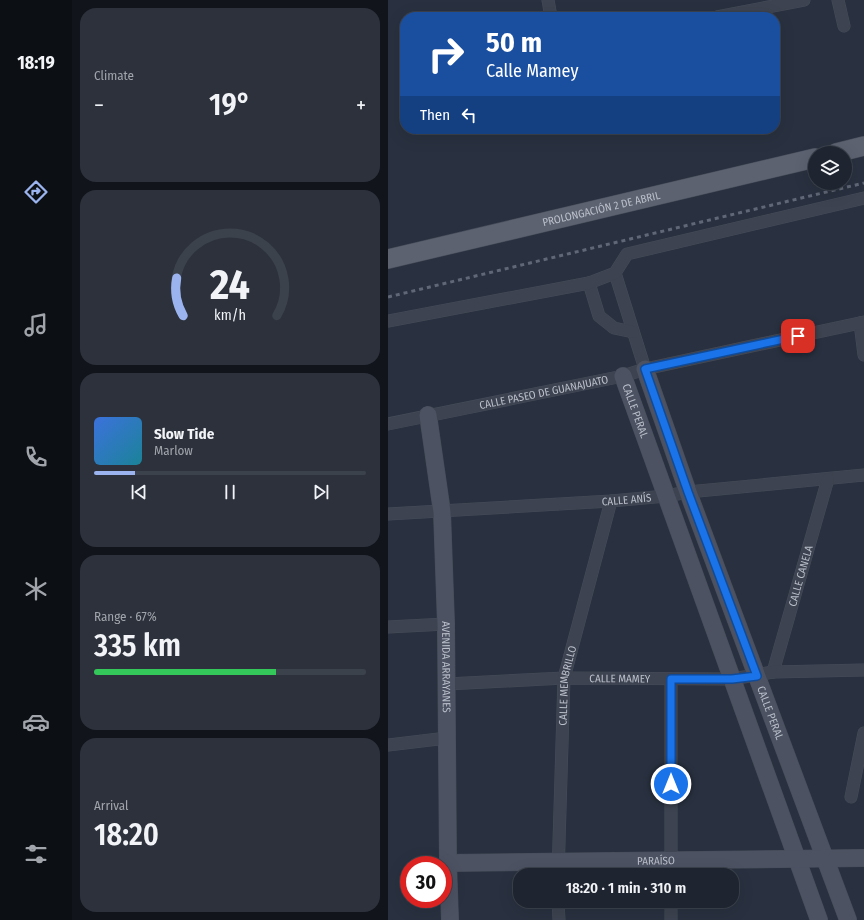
<!DOCTYPE html>
<meta charset="utf-8">
<style>
body{margin:0;font-family:"Fira Sans Condensed",sans-serif;background:#2c313c;color:#f1f3f6;height:100vh;display:flex;flex-direction:column;font-size:15px;white-space:nowrap}
*{box-sizing:border-box;margin:0}
p{font-size:13px;color:#a1a5ab}
.icon{flex:none;width:22px;height:22px;fill:none;stroke:currentColor;stroke-width:2;stroke-linecap:round;stroke-linejoin:round}
.map{position:relative;flex:1;overflow:hidden}
.drawer{display:flex;flex-direction:column;gap:8px;padding:8px;background:#11141a;width:316px}
.drawer>*{flex:none}
.banner{position:absolute;left:12px;top:12px;width:380px;height:122px;border-radius:16px;box-shadow:0 4px 16px #0002,0 0 0 1px #3c424c;background:#1a4fa0;color:#fff;overflow:hidden}
.tools{position:absolute;left:420px;top:146px;display:grid;gap:8px}
.tools a{display:grid;place-items:center;width:44px;height:44px;border-radius:50%;background:#1f2530;box-shadow:0 4px 16px #0002,0 0 0 1px #3c424c;font-size:20px}
.speed{position:absolute;left:12px;top:856px;display:flex;gap:8px;font-size:20px;font-weight:700;text-align:center}
.speed>*{display:grid;place-content:center;width:52px;height:52px;border-radius:50%;background:#1f2530;box-shadow:0 4px 16px #0002,0 0 0 1px #3c424c;line-height:1}
.speed .limit{border:6px solid #d22;background:#fff;color:#111}
.pin{position:absolute;display:grid;place-items:center;width:34px;height:34px;color:#fff;margin:-17px;border-radius:8px;box-shadow:0 2px 6px #0006}
.me{position:absolute;width:44px;margin:-22px;rotate:0deg;stroke-linejoin:round;filter:drop-shadow(0 0 3px #0008)}
.turn{display:flex;align-items:center;gap:14px;height:84px;padding:0 20px;font-size:18px}
.turn .icon{width:52px;height:52px;stroke-width:2.5}
.turn b{display:block;font-size:28px;line-height:34px}
.then{display:flex;align-items:center;height:38px;padding:0 20px;background:#0003;gap:8px;font-size:15px}
.big{font-size:30px;font-weight:600;line-height:1.1}
.drawer .card{flex:1;display:flex;flex-direction:column;justify-content:center;gap:6px;min-width:0;padding:0 14px;border-radius:16px;background:#2c313c}
.drawer .dial{align-items:center;gap:0}
.dial svg{height:104px;overflow:visible;fill:none;stroke:#3c424c;stroke-width:7;stroke-linecap:round;text-anchor:middle}
.dial text{fill:#f1f3f6;stroke:none}
.song{display:flex;align-items:center;gap:12px}
.cover{width:48px;height:48px;border-radius:6px;background:linear-gradient(135deg,hsl(220 70% 55%),hsl(190 70% 35%))}
.played{height:4px;border-radius:2px;background:linear-gradient(90deg,#9bb3ee 15%,#3c424c 15%)}
.keys{display:flex;justify-content:space-around;direction:ltr}
.heat{display:flex;justify-content:space-between;align-items:center;font-size:22px;direction:ltr}
.charge{height:6px;border-radius:3px;background:linear-gradient(90deg,#34c759 67%,#3c424c 0)}
.trip{position:absolute;left:125px;top:868px;width:226px;height:40px;border-radius:16px;background:#1f2530;box-shadow:0 4px 16px #0002,0 0 0 1px #3c424c;font-weight:600;line-height:40px;text-align:center}
main{display:flex;flex:1;min-height:0}
.dock{display:flex;flex-direction:column;width:72px;justify-content:space-around;align-items:center;background:#0c0f13;color:#a1a5ab}
.dock .icon{width:28px;height:28px}
.dock .on{color:#9bb3ee}
.dock b{font-size:18px;color:#f1f3f6}
.map>svg:first-child{display:block}
.lines{fill:none;stroke-linecap:round;stroke-linejoin:round}
.minor-casing{stroke:#474c59;stroke-width:13}
.secondary-casing{stroke:#474c59;stroke-width:18}
.primary-casing{stroke:#474c59;stroke-width:20}
.minor{stroke:#3d4350;stroke-width:12}
.secondary{stroke:#4c5262;stroke-width:17}
.primary{stroke:#5c6270;stroke-width:19}
.rail{stroke:#606776;stroke-width:3;stroke-dasharray:4 4;stroke-linecap:butt}
.route-casing{stroke:#114b97;stroke-width:10}
.route{stroke:#1a73e8;stroke-width:7}
.labels{text-anchor:middle;stroke-width:4;stroke-linejoin:round;paint-order:stroke}
.street-label{font-size:11px;fill:#babfca;stroke:#222835}
</style>
<main>
<nav class="dock">
<b>18:19</b>
<svg class="icon on" aria-label="directions" viewBox="0 0 24 24"><path d="M12 3l9 9-9 9-9-9zM9 14v-3h6M13 9l2 2-2 2"/></svg>
<svg class="icon" aria-label="music" viewBox="0 0 24 24"><path d="M9 18V5l10-2v13"/><circle cx="6" cy="18" r="3"/><circle cx="16" cy="16" r="3"/></svg>
<svg class="icon" aria-label="phone" viewBox="0 0 24 24"><path d="M5 4h4l2 5-3 2q2 4 5 5l2-3 5 2v4C11 20 4 13 5 4z"/></svg>
<svg class="icon" aria-label="climate" viewBox="0 0 24 24"><path d="M12 3v18M4 7l16 10M4 17L20 7"/></svg>
<svg class="icon" aria-label="car" viewBox="0 0 24 24"><path d="M5 17H2v-5l4-1 3-4h7l3 4 3 1v5h-3M9 17h6M6 11h13"/><circle cx="7" cy="17" r="2"/><circle cx="17" cy="17" r="2"/></svg>
<svg class="icon" aria-label="filters" viewBox="0 0 24 24"><path d="M4 7h16M4 17h16"/><circle cx="9" cy="7" r="2"/><circle cx="15" cy="17" r="2"/></svg>
</nav>
<section class="drawer">
<div class="card"><p>Climate</p>
<div class="heat"><a>−</a><b class="big">19°</b><a>+</a></div>
</div>
<div class="card dial"><svg viewBox="0 0 100 80">
<path d="M14 69A42 42 0 1 1 86 69"/>
<path d="M14 69A42 42 0 0 1 9 40" stroke="#9bb3ee"/>
<text x="50" y="56" font-size="32" font-weight="700">24</text>
<text x="50" y="72" font-size="11">km/h</text>
</svg></div>
<div class="card">
<div class="song"><i class="cover"></i><div><b>Slow Tide</b><p>Marlow</p></div></div>
<div class="played"></div>
<div class="keys"><svg class="icon" aria-label="previous" viewBox="0 0 24 24"><path d="M18 5L8 12l10 7zM5 5v14"/></svg><svg class="icon" aria-label="pause" viewBox="0 0 24 24"><path d="M8 5v14M16 5v14"/></svg><svg class="icon" aria-label="next" viewBox="0 0 24 24"><path d="M6 5l10 7-10 7zM19 5v14"/></svg></div>
</div>
<div class="card"><p>Range · 67%</p><b class="big">335 km</b><div class="charge"></div></div>
<div class="card"><p>Arrival</p><b class="big">18:20</b></div>
</section>
<div class="map">
<svg width="476" height="920" viewBox="0 0 476 920">
<rect width="100%" height="100%" fill="#293140"/>
<g class="lines">
<defs>
<g id="minor">
<path d="M 160,0 L 163,17"/>
<path d="M 450,0 L 456,26"/>
<path d="M 329,17 L 416,0"/>
<path d="M 227,273 L 257,369"/>
<path d="M 201,283 L 211,316 L 226,328 L 245,332"/>
<path d="M 0,321 L 201,283 L 227,273 L 239,254 L 476,198"/>
<path d="M 472,323 L 476,355"/>
<path id="s1" d="M 0,424 L 235,376 L 257,369 L 476,322"/>
<path id="s2" d="M 0,514 L 223,501 L 278,496 L 300,492 L 476,475"/>
<path d="M 0,627 L 58,624"/>
<path id="s3" d="M 385,672 L 440,479"/>
<path id="s4" d="M 59,684 L 176,678 L 344,679 L 385,672 L 476,670"/>
<path d="M 0,745 L 59,738"/>
<path d="M 463,797 L 476,733"/>
<path id="s5" d="M 170,875 L 176,678 L 223,501"/>
<path d="M 283,875 L 283,679"/>
<path d="M 170,901 L 171,920"/>
<path d="M 283,901 L 283,920"/>
</g>
<g id="secondary">
<path id="s6" d="M 257,369 L 300,492 L 460,920"/>
<path id="s7" d="M 235,376 L 431,920"/>
<path id="s8" d="M 40,415 L 54,512 L 58,624 L 60,863 L 62,920"/>
<path id="s9" d="M 60,863 L 476,858"/>
</g>
<g id="primary">
<path d="M 448,153 L 476,146"/>
<path id="s10" d="M 0,259 L 427,158"/>
</g>
</defs>
<use href="#minor" class="minor-casing"/>
<use href="#secondary" class="secondary-casing"/>
<use href="#primary" class="primary-casing"/>
<use href="#minor" class="minor"/>
<use href="#secondary" class="secondary"/>
<use href="#primary" class="primary"/>
<path class="rail" d="M 0,297 L 476,183"/>
</g>
<g class="lines">
<defs>
<path id="route" d="M 283,784 L 283,679 L 344,679 L 369,676 L 300,492 L 257,369 L 410,336"/>
</defs>
<use href="#route" class="route-casing"/>
<use href="#route" class="route"/>
</g>
<g class="labels">
<g class="street-label">
<text dy="4" stroke="none"><textPath href="#s10" startOffset="219">PROLONGACIÓN 2 DE ABRIL</textPath></text>
<text dy="4" stroke="none"><textPath href="#s1" startOffset="159">CALLE PASEO DE GUANAJUATO</textPath></text>
<text dy="4" stroke="none"><textPath href="#s7" startOffset="37">CALLE PERAL</textPath></text>
<text dy="4" stroke="none"><textPath href="#s2" startOffset="239">CALLE ANÍS</textPath></text>
<text dy="4" stroke="none"><textPath href="#s3" startOffset="100">CALLE CANELA</textPath></text>
<text dy="4" stroke="none"><textPath href="#s8" startOffset="253">AVENIDA ARRAYANES</textPath></text>
<text dy="4" stroke="none"><textPath href="#s4" startOffset="173">CALLE MAMEY</textPath></text>
<text dy="4" stroke="none"><textPath href="#s5" startOffset="190">CALLE MEMBRILLO</textPath></text>
<text dy="4" stroke="none"><textPath href="#s6" startOffset="366">CALLE PERAL</textPath></text>
<text dy="4" stroke="none"><textPath href="#s9" startOffset="208">PARAÍSO</textPath></text>
</g>
</g>
</svg>
<div class="tools">
<a><svg class="icon" aria-label="layers" viewBox="0 0 24 24"><path d="M12 4l9 5-9 5-9-5zM3 14l9 5 9-5"/></svg></a>
</div>
<div class="speed"><div class="limit">30</div></div>
<div class="pin" style="left:410px;top:336px;background:#d93025"><svg class="icon" aria-label="arrive" viewBox="0 0 24 24"><path d="M6 21V4h12l-3 4 3 4H6"/></svg></div>
<svg class="me" style="left:283px;top:784px" viewBox="-20 -20 40 40"><circle r="17" fill="#1a73e8" stroke="#fff" stroke-width="3"/><path d="M0-11L8 9 0 5-8 9z" fill="#fff"/></svg>
<div class="trip">18:20 · 1 min · 310 m</div>
<div class="banner">
<div class="turn"><svg class="icon" aria-label="right" viewBox="0 0 24 24"><path d="M7 20v-9h11M14 6l5 5-5 5"/></svg><div><b>50 m</b>Calle Mamey</div></div>
<div class="then">Then<svg class="icon" aria-label="left" viewBox="0 0 24 24"><path d="M17 20v-9H6M10 6l-5 5 5 5"/></svg></div>
</div>
</div>
</main>
